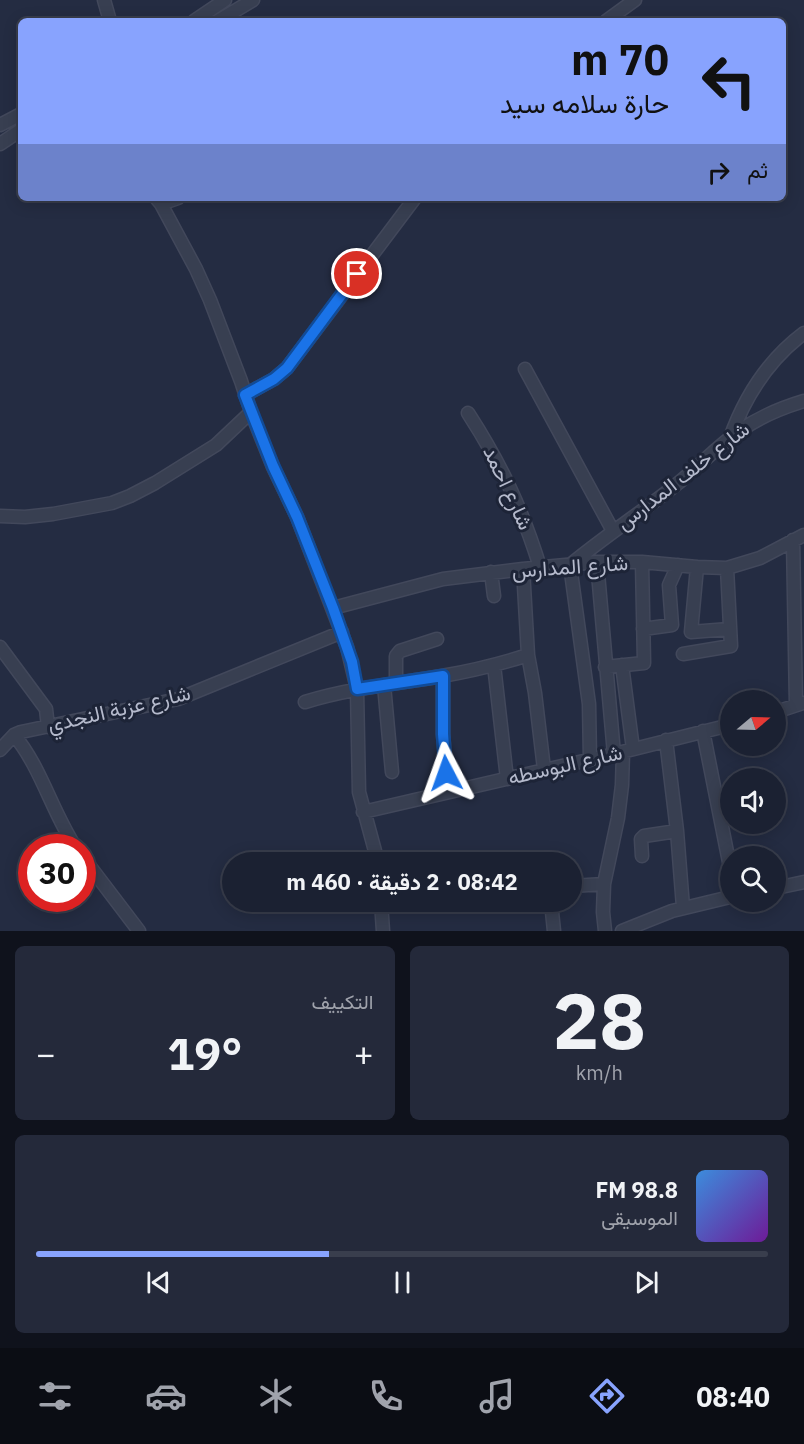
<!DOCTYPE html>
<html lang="ar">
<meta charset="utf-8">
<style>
body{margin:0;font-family:"IBM Plex Sans",Vazirmatn,sans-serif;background:#24293a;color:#f1f3f6;direction:rtl;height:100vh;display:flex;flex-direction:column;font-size:22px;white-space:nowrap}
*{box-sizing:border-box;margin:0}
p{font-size:20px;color:#a0a3ac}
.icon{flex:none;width:33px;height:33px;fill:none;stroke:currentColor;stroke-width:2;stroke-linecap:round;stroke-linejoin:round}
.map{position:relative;height:931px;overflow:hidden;direction:ltr}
.sheet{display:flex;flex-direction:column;gap:15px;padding:15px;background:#0f121c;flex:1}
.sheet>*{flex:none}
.hud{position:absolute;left:18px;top:18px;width:768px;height:183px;border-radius:9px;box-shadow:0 3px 15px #0003,0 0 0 2px #393e4d;direction:rtl;background:#88a3fe;color:#111;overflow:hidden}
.needle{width:39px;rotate:71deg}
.fabs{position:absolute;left:720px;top:690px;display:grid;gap:12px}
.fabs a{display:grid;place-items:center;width:66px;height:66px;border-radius:50%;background:#1b2132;box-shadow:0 3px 15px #0003,0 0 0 2px #393e4d;font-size:30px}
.speed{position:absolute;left:18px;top:834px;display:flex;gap:12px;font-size:30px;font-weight:700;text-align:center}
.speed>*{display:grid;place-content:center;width:78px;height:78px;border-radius:50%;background:#1b2132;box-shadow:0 3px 15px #0003,0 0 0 2px #393e4d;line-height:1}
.speed .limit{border:9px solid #d22;background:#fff;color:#111}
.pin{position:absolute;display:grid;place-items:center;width:51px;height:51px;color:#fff;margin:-26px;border:3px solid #fff;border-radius:50%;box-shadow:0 2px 6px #0007}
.me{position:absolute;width:66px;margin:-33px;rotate:356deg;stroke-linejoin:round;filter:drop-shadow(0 0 4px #0008)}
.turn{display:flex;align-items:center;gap:21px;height:126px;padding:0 18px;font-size:27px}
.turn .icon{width:78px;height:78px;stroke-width:2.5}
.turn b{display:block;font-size:42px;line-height:51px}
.then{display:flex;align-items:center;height:57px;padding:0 18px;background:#0003;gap:12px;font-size:22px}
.big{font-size:45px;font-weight:700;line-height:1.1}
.sheet .widget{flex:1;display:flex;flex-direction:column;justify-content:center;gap:9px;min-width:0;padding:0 21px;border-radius:9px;background:#24293a}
.sheet .dial{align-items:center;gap:0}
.dial b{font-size:78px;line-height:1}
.song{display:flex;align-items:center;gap:18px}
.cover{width:72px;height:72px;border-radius:9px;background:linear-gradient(135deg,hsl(210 70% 55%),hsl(280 70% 35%))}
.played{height:6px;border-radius:3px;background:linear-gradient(90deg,#88a3fe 40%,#393e4d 40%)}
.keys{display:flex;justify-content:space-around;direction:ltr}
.heat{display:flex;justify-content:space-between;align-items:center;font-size:33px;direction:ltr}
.sheet .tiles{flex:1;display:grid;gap:15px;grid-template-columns:1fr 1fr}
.widget:last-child{grid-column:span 2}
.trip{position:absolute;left:222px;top:852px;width:360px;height:60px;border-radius:30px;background:#1b2132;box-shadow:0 3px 15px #0003,0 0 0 2px #393e4d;font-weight:700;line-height:60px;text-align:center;direction:rtl}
.menu{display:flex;height:96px;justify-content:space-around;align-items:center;background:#0b0d14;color:#a0a3ac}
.menu .icon{width:42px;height:42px}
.menu .selected{color:#88a3fe}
.menu b{font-size:27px;color:#f1f3f6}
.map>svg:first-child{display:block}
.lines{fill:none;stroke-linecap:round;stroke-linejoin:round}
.minor-casing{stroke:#42485b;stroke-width:15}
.minor{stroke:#383f51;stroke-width:12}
.route-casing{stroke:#114b97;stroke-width:15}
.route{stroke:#1a73e8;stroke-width:10}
.labels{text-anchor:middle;stroke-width:6;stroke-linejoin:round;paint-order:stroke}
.street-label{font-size:21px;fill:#b5bacc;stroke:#1d2437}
</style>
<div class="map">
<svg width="804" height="931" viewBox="0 0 804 931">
<rect width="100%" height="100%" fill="#242c42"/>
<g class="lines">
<defs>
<path id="minor" d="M 104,0 L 110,21
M 194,21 L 225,0
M 218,21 L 253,0
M 606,21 L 635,0
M 0,125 L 21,114
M 0,144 L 21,130
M 156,198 L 161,204 L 196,269 L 210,300 L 241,381 L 251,412 L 273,467 L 297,517 L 347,647 L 357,689 L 359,792 L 378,862
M 161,204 L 178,198
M 525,369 L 613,531
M 245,395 L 274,379 L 287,368 L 415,198
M 468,413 C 501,464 522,509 540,567
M 730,438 C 745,396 768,360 804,333
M 0,516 L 25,517 L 53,514 L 112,503 L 130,496 L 155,483 L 216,445 L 251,412
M 793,540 L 796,705
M 597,562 L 614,754
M 697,567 L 691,632 L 729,629
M 523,569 L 528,655 L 535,693 L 544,769
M 491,572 L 494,596
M 333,608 L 443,579 L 523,569 L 597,562 L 642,562 L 697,567 L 727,568 L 760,558 L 804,535
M 643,629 L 672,625 L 669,585 L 678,565
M 0,647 L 46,709 L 48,727
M 683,654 L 731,646 L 727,568
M 494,665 L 507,779
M 622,665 L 633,749
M 605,667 L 644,663 L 642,562
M 443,676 L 443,734 L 448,792
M 396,683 L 396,656 L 400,651 L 437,639
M 384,685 L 392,772
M 305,702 C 350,688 396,684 442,676 C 471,671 500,664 528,655
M 776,712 L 803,703
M 703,731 L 730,867
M 14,735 C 41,767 52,812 76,848
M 666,740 L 677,831 L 683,907
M 0,750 L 14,735 L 21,732 L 178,699 L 342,632
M 590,759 L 589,704 L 570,565 C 605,536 642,512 677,484 C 699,467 718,445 741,430 C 761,416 781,408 804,401
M 363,812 L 614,754 L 730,725
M 82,856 L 139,931
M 642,856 L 641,839 L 644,836 L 677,831
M 572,886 L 604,884
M 776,888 L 804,882
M 381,902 L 383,931
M 551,902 L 554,931
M 605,931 L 603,912 L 604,884 L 618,818 L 622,785 L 623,752
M 622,931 L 672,911 L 730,897"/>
</defs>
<use href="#minor" class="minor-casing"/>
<use href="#minor" class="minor"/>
</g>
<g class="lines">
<defs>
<path id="route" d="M 357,274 L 287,368 L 274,379 L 245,395 L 273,466 L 297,517 L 333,608 L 352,662 L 357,689 L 443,676 L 443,734 L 446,773"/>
</defs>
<use href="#route" class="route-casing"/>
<use href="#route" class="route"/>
</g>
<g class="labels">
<g class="street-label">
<text transform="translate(683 476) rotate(-38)" y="7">شارع خلف المدارس</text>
<text transform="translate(508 488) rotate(65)" y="7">شارع احمد</text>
<text transform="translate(570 567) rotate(-4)" y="7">شارع المدارس</text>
<text transform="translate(119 709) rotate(-13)" y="7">شارع عزبة النجدي</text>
<text transform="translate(565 765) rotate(-13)" y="7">شارع البوسطه</text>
</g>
</g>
</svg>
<div class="fabs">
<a><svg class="needle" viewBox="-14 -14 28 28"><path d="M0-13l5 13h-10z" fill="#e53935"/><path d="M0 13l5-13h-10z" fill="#a0a3ac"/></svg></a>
<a><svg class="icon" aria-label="sound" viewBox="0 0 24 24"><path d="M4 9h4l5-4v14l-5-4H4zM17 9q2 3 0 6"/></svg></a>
<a><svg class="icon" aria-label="search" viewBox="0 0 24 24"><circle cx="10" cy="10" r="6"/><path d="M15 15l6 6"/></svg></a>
</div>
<div class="speed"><div class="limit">30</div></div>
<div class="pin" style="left:357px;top:274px;background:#d93025"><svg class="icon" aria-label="arrive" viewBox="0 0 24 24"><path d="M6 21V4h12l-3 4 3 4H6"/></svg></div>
<svg class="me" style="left:446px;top:773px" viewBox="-20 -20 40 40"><path d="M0-17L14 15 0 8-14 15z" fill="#1a73e8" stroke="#fff" stroke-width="4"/></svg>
<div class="trip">08:42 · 2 دقيقة · 460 m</div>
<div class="hud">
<div class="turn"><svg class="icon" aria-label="left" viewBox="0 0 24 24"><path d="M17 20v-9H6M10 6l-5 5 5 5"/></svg><div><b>70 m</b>حارة سلامه سيد</div></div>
<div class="then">ثم<svg class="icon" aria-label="right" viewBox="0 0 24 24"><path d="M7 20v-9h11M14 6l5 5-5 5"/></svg></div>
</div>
</div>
<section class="sheet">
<div class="tiles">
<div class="widget dial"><b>28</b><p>km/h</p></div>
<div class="widget"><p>التكييف</p>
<div class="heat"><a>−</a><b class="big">19°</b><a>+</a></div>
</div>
<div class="widget">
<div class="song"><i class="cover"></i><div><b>98.8 FM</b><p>الموسيقى</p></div></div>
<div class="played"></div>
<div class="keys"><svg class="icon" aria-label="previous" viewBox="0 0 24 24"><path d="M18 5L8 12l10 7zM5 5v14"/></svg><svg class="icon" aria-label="pause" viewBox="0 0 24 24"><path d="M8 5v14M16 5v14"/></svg><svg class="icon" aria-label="next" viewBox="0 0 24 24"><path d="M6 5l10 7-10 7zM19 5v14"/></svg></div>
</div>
</div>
</section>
<nav class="menu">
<b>08:40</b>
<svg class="icon selected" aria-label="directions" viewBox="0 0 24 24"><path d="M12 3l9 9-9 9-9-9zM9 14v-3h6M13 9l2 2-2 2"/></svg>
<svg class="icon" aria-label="music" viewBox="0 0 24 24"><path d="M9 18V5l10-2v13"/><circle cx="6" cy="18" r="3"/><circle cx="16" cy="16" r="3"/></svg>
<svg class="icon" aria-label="phone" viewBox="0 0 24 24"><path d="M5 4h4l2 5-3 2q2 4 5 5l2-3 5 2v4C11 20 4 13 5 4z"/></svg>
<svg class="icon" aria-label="climate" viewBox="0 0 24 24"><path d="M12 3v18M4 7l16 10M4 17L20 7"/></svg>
<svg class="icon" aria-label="car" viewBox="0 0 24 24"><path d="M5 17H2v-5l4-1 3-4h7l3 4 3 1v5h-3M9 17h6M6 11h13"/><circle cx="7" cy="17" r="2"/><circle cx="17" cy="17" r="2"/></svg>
<svg class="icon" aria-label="filters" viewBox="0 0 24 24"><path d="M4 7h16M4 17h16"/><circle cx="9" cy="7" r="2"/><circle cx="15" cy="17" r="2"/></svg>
</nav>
